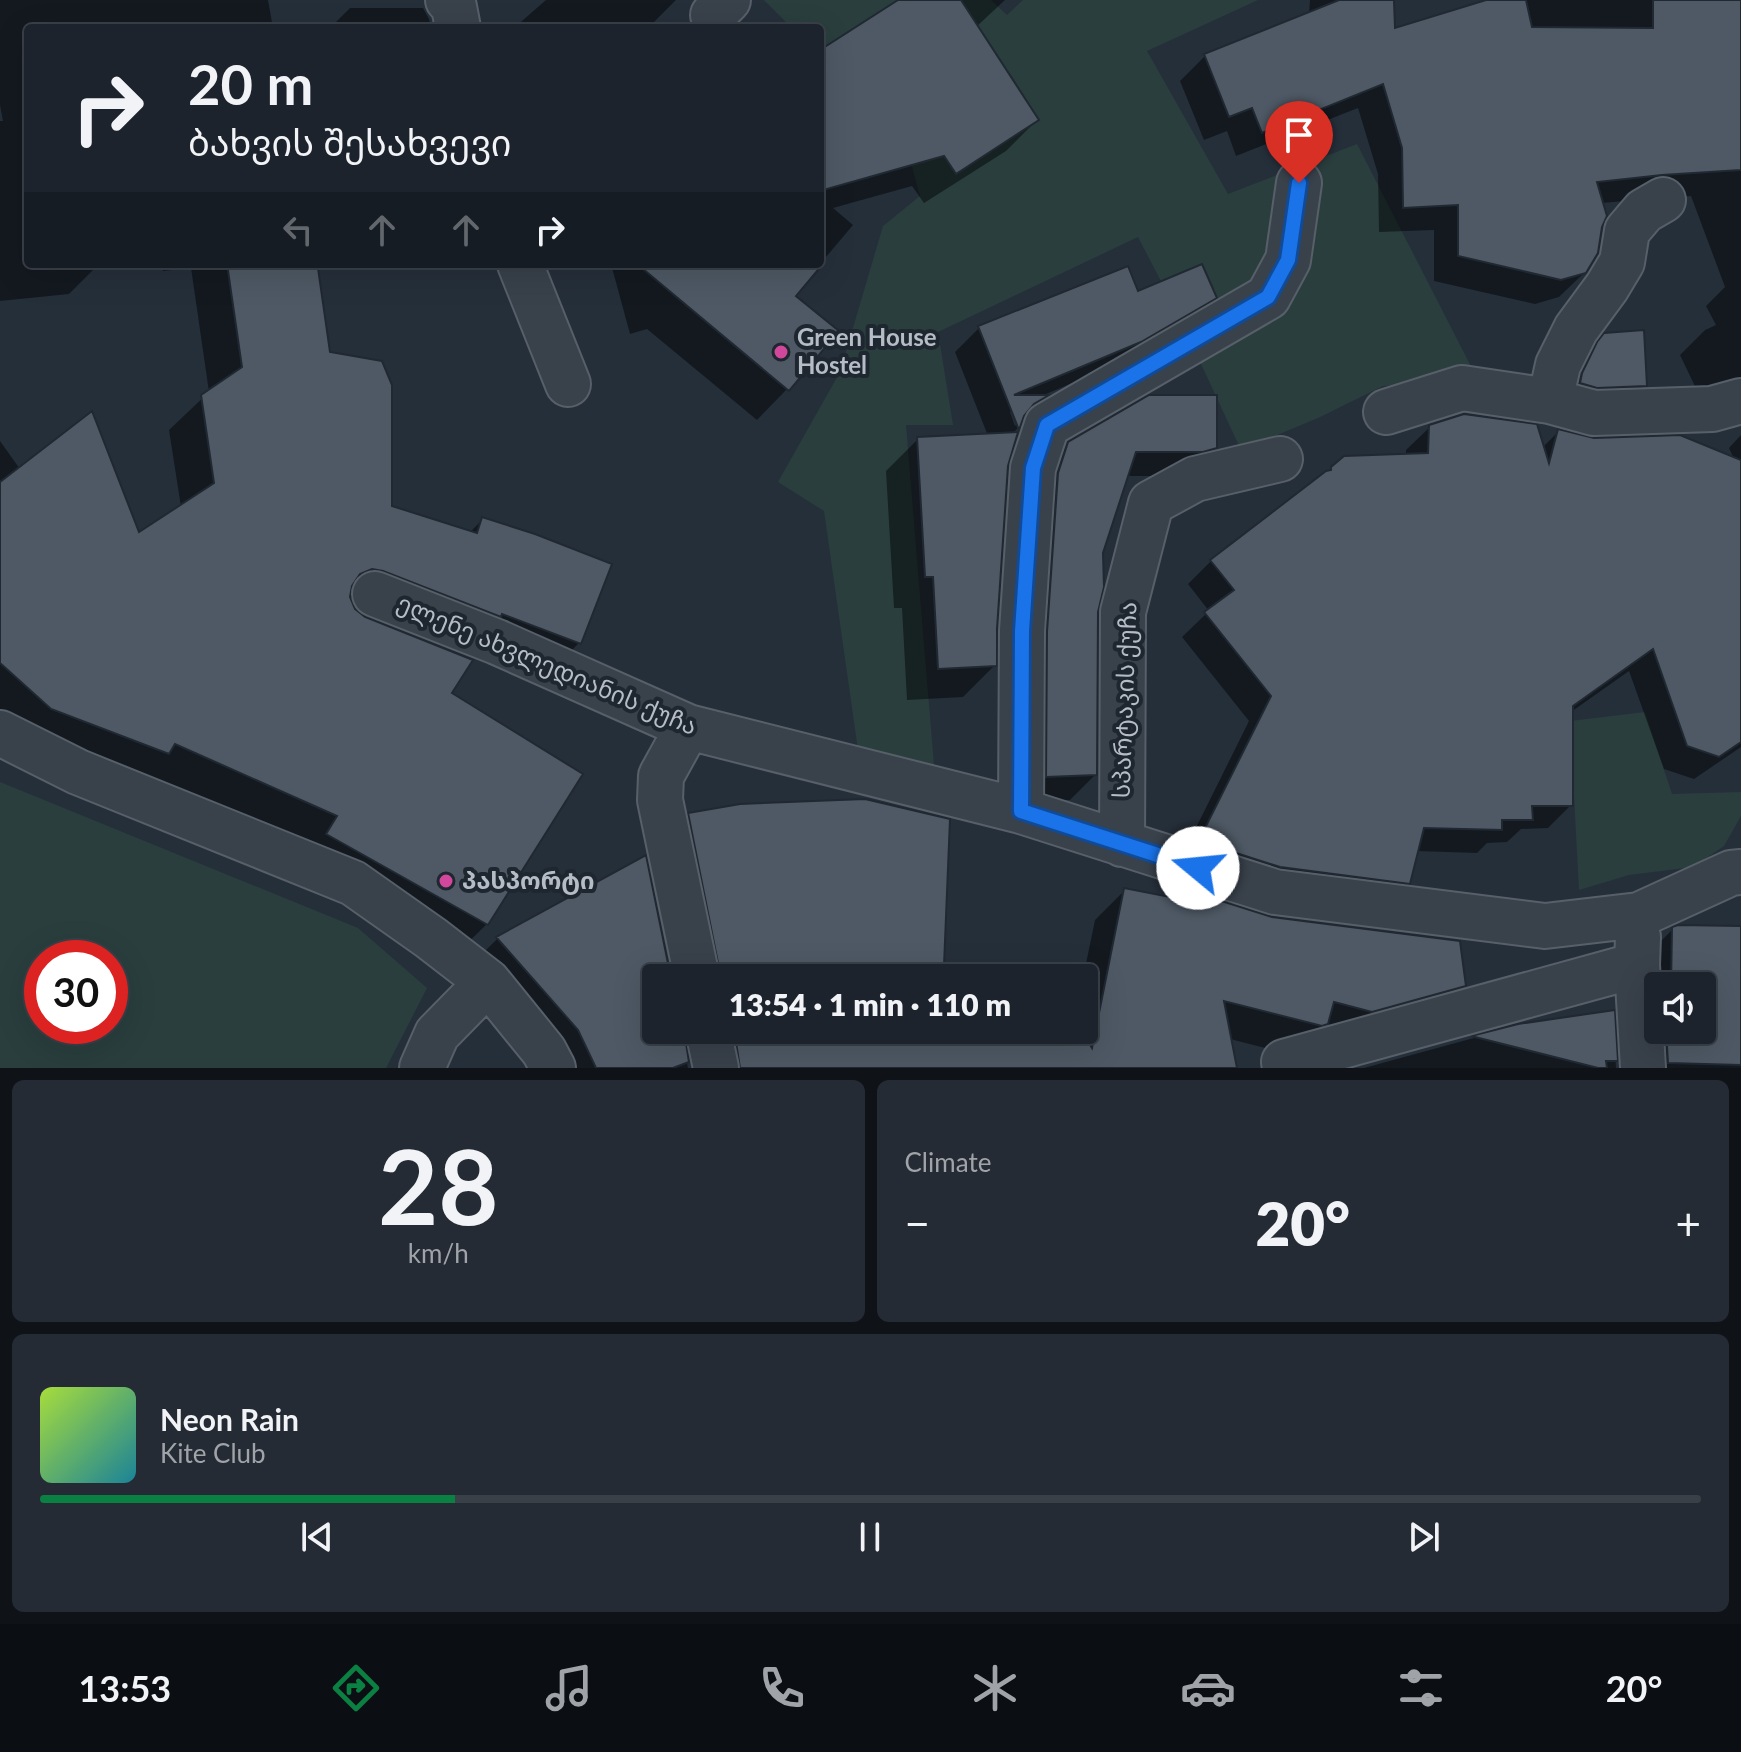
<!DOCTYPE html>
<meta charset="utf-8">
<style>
body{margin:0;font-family:Lato,"Noto Sans Georgian",sans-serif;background:#252b34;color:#f1f3f6;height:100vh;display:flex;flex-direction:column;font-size:30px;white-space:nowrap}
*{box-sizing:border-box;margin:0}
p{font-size:26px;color:#a0a4a9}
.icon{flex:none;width:44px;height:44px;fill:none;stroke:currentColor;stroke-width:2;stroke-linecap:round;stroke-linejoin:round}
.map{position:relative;height:1068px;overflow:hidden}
.drawer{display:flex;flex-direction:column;gap:12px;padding:12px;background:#0f1318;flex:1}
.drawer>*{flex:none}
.top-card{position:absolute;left:24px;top:24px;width:800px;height:244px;border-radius:8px;box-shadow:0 8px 32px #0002,0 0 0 2px #3a4048;background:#1c232c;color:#f1f3f6;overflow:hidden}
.buttons{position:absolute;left:1644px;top:972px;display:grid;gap:16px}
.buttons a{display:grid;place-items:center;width:72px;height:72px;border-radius:8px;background:#1c232c;box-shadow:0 8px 32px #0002,0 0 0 2px #3a4048;font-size:40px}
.speed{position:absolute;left:24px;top:940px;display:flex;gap:16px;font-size:40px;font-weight:700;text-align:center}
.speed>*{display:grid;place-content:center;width:104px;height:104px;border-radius:50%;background:#1c232c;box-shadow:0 8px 32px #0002,0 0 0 2px #3a4048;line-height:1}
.speed .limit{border:12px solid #d22;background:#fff;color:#111}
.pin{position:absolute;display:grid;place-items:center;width:68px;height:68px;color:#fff;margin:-82px -34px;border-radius:50% 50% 50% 0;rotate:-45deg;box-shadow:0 0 8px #0007}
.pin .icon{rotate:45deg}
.me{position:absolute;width:88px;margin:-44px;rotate:287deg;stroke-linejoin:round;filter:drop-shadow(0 0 6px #0008)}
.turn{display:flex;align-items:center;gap:28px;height:168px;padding:0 32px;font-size:36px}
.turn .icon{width:104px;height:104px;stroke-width:2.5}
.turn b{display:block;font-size:56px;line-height:68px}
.lanes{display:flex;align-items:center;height:76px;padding:0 32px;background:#0003;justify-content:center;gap:40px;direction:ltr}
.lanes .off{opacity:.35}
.big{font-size:60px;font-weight:800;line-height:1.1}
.drawer .card{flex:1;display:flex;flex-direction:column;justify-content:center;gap:12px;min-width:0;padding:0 28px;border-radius:12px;background:#252b34}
.drawer .dial{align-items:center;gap:0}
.dial b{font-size:104px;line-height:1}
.song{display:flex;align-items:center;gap:24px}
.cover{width:96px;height:96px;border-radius:12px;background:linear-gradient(135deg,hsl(80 70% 55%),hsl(190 70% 35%))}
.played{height:8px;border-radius:4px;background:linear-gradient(90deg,#0b8043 25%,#3a4048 25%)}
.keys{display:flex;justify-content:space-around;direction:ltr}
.heat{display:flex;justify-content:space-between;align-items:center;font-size:44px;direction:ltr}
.drawer .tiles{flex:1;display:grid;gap:12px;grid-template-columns:1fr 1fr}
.card:last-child{grid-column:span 2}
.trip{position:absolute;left:642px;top:964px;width:456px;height:80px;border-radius:8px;background:#1c232c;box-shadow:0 8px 32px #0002,0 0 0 2px #3a4048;font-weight:800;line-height:80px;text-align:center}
.tab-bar{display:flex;height:128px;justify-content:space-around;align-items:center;background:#0b0e12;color:#a0a4a9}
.tab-bar .icon{width:56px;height:56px}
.tab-bar .selected{color:#0b8043}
.tab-bar b{font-size:36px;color:#f1f3f6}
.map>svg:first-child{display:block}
.green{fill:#2a3e3e;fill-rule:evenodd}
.shadow{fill:#0007;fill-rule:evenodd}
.building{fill:#4e5965;stroke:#202832;stroke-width:2}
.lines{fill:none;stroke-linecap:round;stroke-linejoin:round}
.minor-casing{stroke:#575f69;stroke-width:48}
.minor{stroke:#39414b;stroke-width:44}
.route-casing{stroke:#114b97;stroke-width:20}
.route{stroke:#1a73e8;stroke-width:14}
.hotel-dot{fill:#d1479c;stroke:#1e2630;stroke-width:3}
.labels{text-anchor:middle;stroke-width:8;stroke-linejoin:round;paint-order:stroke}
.poi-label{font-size:24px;font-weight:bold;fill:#b5bcc6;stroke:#1e2630;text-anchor:start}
.street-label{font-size:24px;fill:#b5bcc6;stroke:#1e2630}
</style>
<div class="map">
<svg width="1741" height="1068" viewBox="0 0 1741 1068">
<rect width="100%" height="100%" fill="#252f3a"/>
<path class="green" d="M 764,0 L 991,0 L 1007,15 L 1023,0 L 1258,0 L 1147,51 L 1228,194 L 1357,144 L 1478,380 L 1383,386 L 1318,418 L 1241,450 L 1175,308 L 1138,237 L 938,332 L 953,425 L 906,425 L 934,765 L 858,750 L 824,511 L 778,482 L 840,372 L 883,226 L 920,196 L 885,70 L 820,55 L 820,28 L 792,28 Z
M 1645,712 L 1672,794 L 1741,792 L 1741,816 L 1724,846 L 1693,867 L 1629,875 L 1579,890 L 1570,721 Z
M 0,782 L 358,928 L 427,988 L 386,1068 L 0,1068 ZM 110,958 L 110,1026 L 42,1026 L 42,958 Z"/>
<path class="shadow" d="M 0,0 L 268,0 L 273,28 L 28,28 L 28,264 L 99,264 L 69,294 L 0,301 L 0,121 L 3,121 L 0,105 Z
M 546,0 L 676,0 L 648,28 L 514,28 Z
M 902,0 L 1005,0 L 976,27 L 1037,120 L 1006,151 L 924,203 L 912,186 L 833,208 L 853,225 L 793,296 L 787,389 L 757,420 L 647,329 L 630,334 L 611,264 L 820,264 L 820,53 Z
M 1310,0 L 1392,0 L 1393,31 L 1493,0 L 1741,0 L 1741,380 L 1703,403 L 1680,355 L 1705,330 L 1716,325 L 1706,306 L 1725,287 L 1691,196 L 1601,203 L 1585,272 L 1559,297 L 1535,304 L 1434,281 L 1434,230 L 1379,232 L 1378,174 L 1358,108 L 1236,156 L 1227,131 L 1204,140 L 1180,81 L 1205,56 L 1309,14 Z
M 350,8 L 423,8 L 429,19 L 431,28 L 330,28 Z
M 162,264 L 313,264 L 329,354 L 390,508 L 469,533 L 482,520 L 579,643 L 546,676 L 466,648 L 350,603 L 354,611 L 449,694 L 487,924 L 454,956 L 0,725 L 0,441 L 20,469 L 138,535 L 181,507 L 169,430 L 209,392 L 191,268 L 163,271 Z
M 1137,293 L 1214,297 L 1190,321 L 1115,365 L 1039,397 L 1044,397 L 1020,420 L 1017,429 L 1012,434 L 1006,466 L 995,665 L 963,697 L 907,700 L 902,608 L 894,608 L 886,471 L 918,439 L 988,436 L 955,352 L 979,328 ZM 1013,410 L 1018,422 L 1015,426 L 1010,412 Z
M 1605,335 L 1645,385 L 1620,410 L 1558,400 L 1580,360 Z
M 1430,427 L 1542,448 L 1559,431 L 1594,440 L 1734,459 L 1729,448 L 1741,435 L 1741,747 L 1694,779 L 1664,769 L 1629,671 L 1571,712 L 1571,805 L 1548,828 L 1521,829 L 1507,842 L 1487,843 L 1477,853 L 1416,851 L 1408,883 L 1385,906 L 1181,858 L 1249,721 L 1182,637 L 1209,611 L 1188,584 L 1211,561 L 1332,468 L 1406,456 L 1406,450 Z
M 1069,443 L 1215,447 L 1190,472 L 1176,476 L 1126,476 L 1101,553 L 1096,612 L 1095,775 L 1070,800 L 1022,801 L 1043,469 Z
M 689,815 L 942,967 L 956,978 L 687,978 L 660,845 Z
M 645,858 L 670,978 L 656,978 L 656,1030 L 1084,1030 L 1083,978 L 1095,920 L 1125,890 L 1185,902 L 1193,894 L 1464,985 L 1434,1015 L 1288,1054 L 1230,1039 L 1235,1068 L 706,1068 L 697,1042 L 686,1036 L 681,1035 L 688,1068 L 552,1068 L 468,968 L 497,939 Z
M 1741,928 L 1741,1068 L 1641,1068 L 1646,956 L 1673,929 ZM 1658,986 L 1702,986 L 1702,1030 L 1658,1030 Z
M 1613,1012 L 1616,1068 L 1364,1068 L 1470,1039 L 1556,1020 Z"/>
<path class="building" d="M 898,0 L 961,0 L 1039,120 L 956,174 L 944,156 L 820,191 L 820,50 Z
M 1339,0 L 1394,0 L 1395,28 L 1486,0 L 1526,0 L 1532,27 L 1653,28 L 1653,0 L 1741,0 L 1741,170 L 1662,175 L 1597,182 L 1607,216 L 1602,227 L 1598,253 L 1586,273 L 1561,280 L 1458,256 L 1458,205 L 1403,208 L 1402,148 L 1383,84 L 1262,133 L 1252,108 L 1229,117 L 1204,54 Z
M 227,264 L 315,264 L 316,268 L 318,268 L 330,352 L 382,361 L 392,385 L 392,506 L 477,533 L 482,517 L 535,534 L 612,564 L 581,644 L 502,614 L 501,617 L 383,571 L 372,569 L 360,574 L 352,586 L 350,597 L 355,609 L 365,617 L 473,660 L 452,693 L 583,774 L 488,925 L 326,834 L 337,816 L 175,744 L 169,754 L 51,709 L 0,663 L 0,482 L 92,411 L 139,532 L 214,483 L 201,395 L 242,367 Z
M 637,264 L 823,264 L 796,296 L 839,331 L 789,391 Z
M 1202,264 L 1217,298 L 1141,342 L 1014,395 L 1049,395 L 1034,404 L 1024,416 L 1019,430 L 978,326 L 1128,266 L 1138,291 Z
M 1644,330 L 1647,386 L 1597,388 L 1580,383 L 1582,373 L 1597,342 L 1604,333 Z
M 1149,395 L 1217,395 L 1217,448 L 1203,452 L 1136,452 L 1103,553 L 1104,587 L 1098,612 L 1097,775 L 1046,777 L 1047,632 L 1058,473 L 1068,442 Z
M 1464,414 L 1537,424 L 1549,463 L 1558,429 L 1594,438 L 1680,435 L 1741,460 L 1741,742 L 1719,757 L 1687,746 L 1653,649 L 1573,706 L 1573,806 L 1532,806 L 1533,820 L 1502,820 L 1502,830 L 1424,828 L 1410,884 L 1280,867 L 1202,842 L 1203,832 L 1271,696 L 1204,612 L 1234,590 L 1210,560 L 1326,471 L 1331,470 L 1331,467 L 1344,456 L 1428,453 L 1429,425 Z
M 1018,432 L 1008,466 L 997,629 L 997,666 L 938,669 L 933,577 L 925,577 L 917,437 Z
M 865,799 L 950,819 L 944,966 L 956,967 L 958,978 L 721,978 L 688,813 L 740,804 Z
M 646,855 L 671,978 L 656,978 L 656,1030 L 684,1030 L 689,1062 L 673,1068 L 596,1068 L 578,1030 L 496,937 Z
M 1124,888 L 1191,901 L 1193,892 L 1272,917 L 1460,941 L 1466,986 L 1372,1012 L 1334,1002 L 1328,1024 L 1322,1026 L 1224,1001 L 1237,1068 L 740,1068 L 734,1030 L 1081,1030 L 1092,1048 Z
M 1678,925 L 1741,926 L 1741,1065 L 1668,1063 L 1666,1030 L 1702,1030 L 1702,986 L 1671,986 L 1672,927 Z
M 1615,1010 L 1618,1061 L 1606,1061 L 1607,1068 L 1598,1068 L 1471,1036 L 1518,1024 Z"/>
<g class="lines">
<defs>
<path id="minor" d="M 448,0 L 454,7 L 458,28
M 713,15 L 728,0
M 520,264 L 568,384
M 1550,401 L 1558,365 L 1576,329 L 1607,287 L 1622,262 L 1627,231 L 1644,211 L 1663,200
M 1386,412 L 1462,388 L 1550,401 L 1594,413 L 1712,409 L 1741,401
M 375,594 L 497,642 L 688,727 L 1021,811 L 1275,892 L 1545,926 L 1639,915 L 1731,873 L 1741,872
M 688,727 L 661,776 L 660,800 L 697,978
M 0,733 L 78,772 L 353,883 L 431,938 L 488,982 L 544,1051 L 553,1068
M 1021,811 L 1022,631 L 1033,468 L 1047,425 L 1268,297 L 1288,260 L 1299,183
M 1122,844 L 1123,612 L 1151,503 L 1195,479 L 1280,459
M 1638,937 L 1637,965 L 1643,1068
M 708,1030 L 716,1068
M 422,1068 L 437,1034 L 488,982
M 1285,1068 L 1284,1062 L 1637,965"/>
</defs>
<use href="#minor" class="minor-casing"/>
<use href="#minor" class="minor"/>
</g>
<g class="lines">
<defs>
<path id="route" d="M 1198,868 L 1021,811 L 1022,631 L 1033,468 L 1047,425 L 1268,297 L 1288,260 L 1299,183"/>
</defs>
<use href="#route" class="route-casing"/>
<use href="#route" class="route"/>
</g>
<g class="hotel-dot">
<circle cx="781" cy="352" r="8"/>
<circle cx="446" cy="881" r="8"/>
</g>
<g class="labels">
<g class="poi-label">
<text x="797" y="346">Green House<tspan x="797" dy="28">Hostel</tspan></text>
<text x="462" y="889">პასპორტი</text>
</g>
<g class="street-label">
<text transform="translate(547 665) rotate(23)" y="8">ელენე ახვლედიანის ქუჩა</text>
<text transform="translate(1125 700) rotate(-88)" y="8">სპარტაკის ქუჩა</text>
</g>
</g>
</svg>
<div class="buttons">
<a><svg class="icon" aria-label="sound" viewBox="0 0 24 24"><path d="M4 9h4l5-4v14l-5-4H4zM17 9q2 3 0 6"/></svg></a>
</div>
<div class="speed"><div class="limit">30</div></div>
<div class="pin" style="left:1299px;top:183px;background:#d93025"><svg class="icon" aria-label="arrive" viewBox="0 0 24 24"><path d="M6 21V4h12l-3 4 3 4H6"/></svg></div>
<svg class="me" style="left:1198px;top:868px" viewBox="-20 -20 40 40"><circle r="19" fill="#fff"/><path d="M0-13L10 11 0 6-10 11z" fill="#1a73e8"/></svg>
<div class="trip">13:54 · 1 min · 110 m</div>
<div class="top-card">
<div class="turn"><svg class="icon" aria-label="right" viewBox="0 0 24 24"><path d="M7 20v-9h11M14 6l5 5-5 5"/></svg><div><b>20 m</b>ბახვის შესახვევი</div></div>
<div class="lanes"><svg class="icon off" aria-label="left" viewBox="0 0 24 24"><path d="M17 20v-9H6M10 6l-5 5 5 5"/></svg><svg class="icon off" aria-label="ahead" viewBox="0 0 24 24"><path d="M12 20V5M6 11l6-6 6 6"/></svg><svg class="icon off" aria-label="ahead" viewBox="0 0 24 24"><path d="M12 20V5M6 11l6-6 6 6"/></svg><svg class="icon" aria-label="right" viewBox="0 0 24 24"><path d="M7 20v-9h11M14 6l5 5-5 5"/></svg></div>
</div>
</div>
<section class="drawer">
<div class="tiles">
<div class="card dial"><b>28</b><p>km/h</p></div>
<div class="card"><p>Climate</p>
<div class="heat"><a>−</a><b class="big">20°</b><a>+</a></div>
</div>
<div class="card">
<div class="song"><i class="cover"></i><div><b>Neon Rain</b><p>Kite Club</p></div></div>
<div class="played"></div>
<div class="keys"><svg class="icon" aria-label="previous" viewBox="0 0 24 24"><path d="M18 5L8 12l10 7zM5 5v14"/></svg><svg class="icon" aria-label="pause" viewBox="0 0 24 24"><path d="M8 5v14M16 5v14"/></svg><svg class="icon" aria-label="next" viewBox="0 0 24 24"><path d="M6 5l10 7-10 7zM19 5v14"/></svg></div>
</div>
</div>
</section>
<nav class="tab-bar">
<b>13:53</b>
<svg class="icon selected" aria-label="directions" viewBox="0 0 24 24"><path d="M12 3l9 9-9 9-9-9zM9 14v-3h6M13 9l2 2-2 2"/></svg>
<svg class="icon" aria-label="music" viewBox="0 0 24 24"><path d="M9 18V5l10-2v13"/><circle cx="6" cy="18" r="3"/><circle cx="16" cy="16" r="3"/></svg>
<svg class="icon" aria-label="phone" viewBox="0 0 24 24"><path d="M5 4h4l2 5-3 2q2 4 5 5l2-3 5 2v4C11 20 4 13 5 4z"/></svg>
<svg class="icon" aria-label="climate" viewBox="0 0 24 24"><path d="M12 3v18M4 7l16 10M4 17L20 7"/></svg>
<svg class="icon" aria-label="car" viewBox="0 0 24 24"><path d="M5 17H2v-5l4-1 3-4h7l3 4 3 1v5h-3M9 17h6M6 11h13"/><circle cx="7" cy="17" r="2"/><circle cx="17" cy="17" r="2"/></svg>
<svg class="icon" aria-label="filters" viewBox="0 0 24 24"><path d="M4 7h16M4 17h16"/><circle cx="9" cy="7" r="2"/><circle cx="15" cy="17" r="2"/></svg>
<b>20°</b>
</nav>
